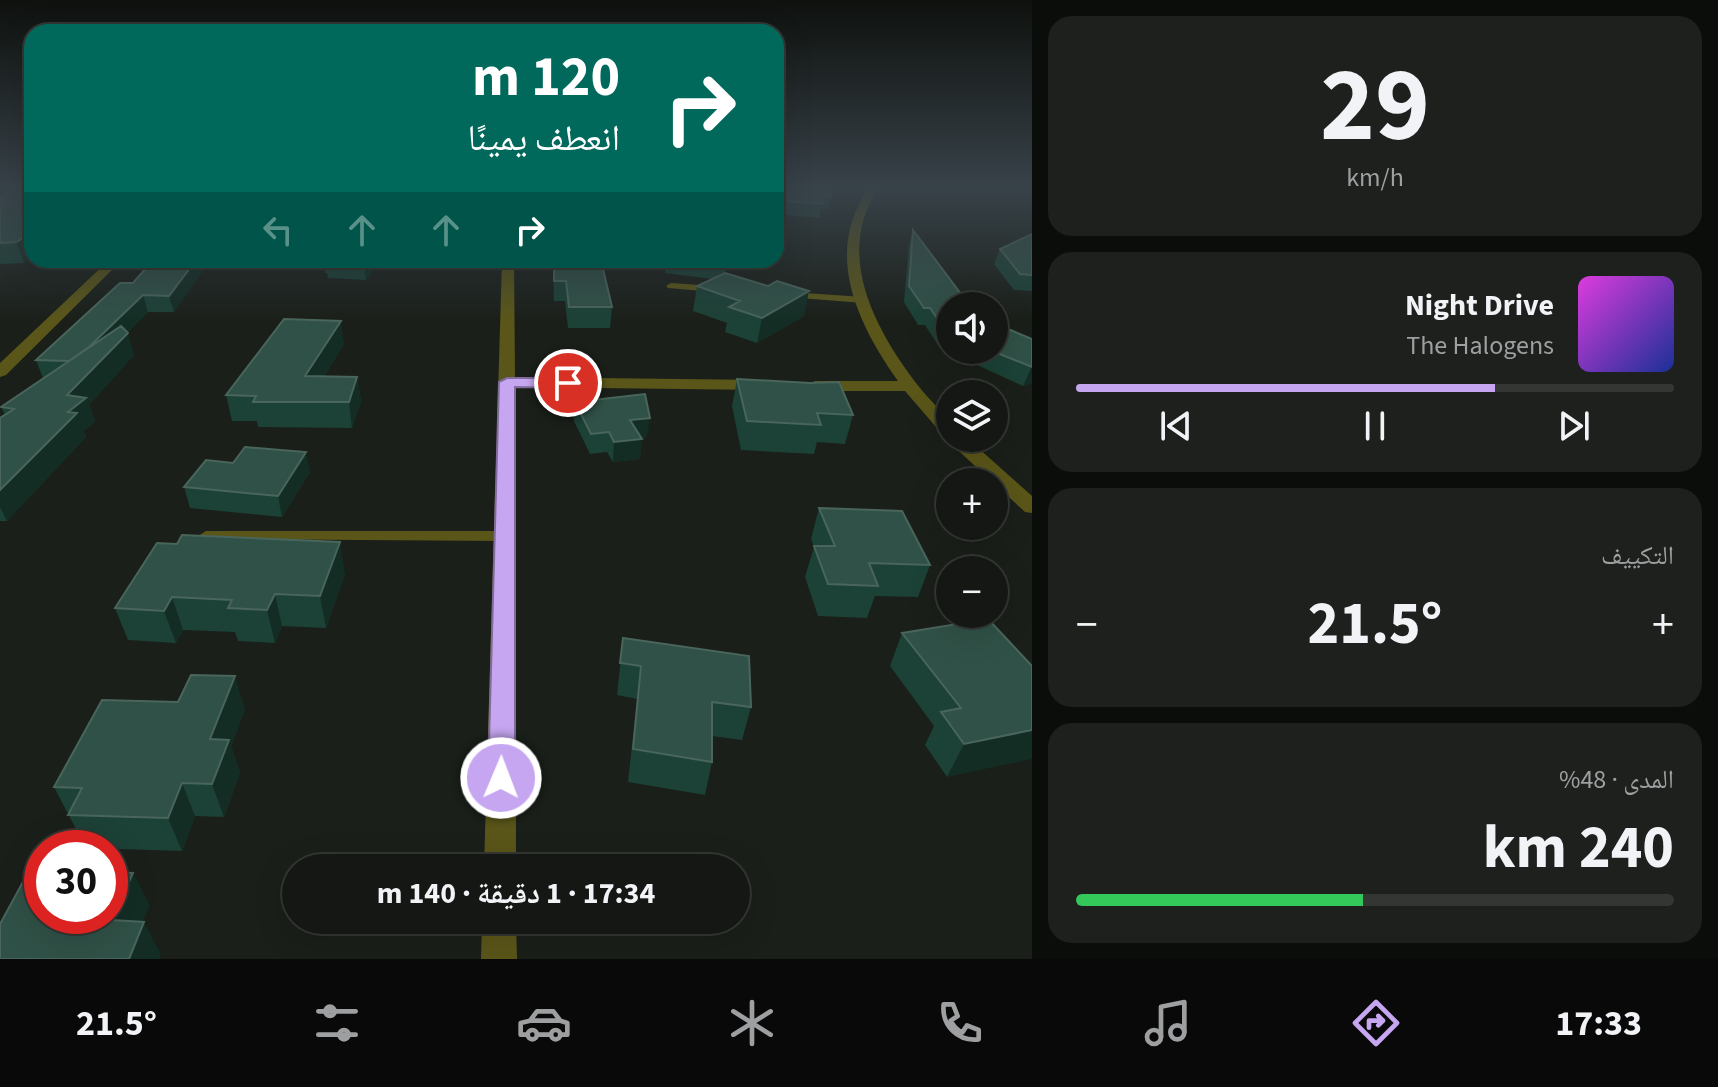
<!DOCTYPE html>
<html lang="ar">
<meta charset="utf-8">
<style>
body{margin:0;font-family:"Source Sans 3","Noto Naskh Arabic",sans-serif;background:#1d201c;color:#f1f3f6;direction:rtl;height:100vh;display:flex;flex-direction:column;font-size:30px;white-space:nowrap}
*{box-sizing:border-box;margin:0}
p{font-size:26px;color:#9d9fa0}
.icon{flex:none;width:44px;height:44px;fill:none;stroke:currentColor;stroke-width:2;stroke-linecap:round;stroke-linejoin:round}
.map{position:relative;flex:1;overflow:hidden;direction:ltr}
.sheet{display:flex;flex-direction:column;gap:16px;padding:16px;background:#0b0d0a;width:686px}
.sheet>*{flex:none}
.banner{position:absolute;left:24px;top:24px;width:760px;height:244px;border-radius:24px;box-shadow:0 8px 32px #0002,0 0 0 2px #333633;direction:rtl;background:#00695c;color:#fff;overflow:hidden}
.buttons{position:absolute;left:936px;top:292px;display:grid;gap:16px}
.buttons a{display:grid;place-items:center;width:72px;height:72px;border-radius:50%;background:#141713;box-shadow:0 8px 32px #0002,0 0 0 2px #333633;font-size:40px}
.speed{position:absolute;left:24px;top:830px;display:flex;gap:16px;font-size:40px;font-weight:700;text-align:center}
.speed>*{display:grid;place-content:center;width:104px;height:104px;border-radius:50%;background:#141713;box-shadow:0 8px 32px #0002,0 0 0 2px #333633;line-height:1}
.speed .limit{border:12px solid #d22;background:#fff;color:#111}
.pin{position:absolute;display:grid;place-items:center;width:68px;height:68px;color:#fff;margin:-34px;border:4px solid #fff;border-radius:50%;box-shadow:0 2px 8px #0007}
.me{position:absolute;width:88px;margin:-44px;rotate:1deg;stroke-linejoin:round;filter:drop-shadow(0 0 6px #0008)}
.turn{display:flex;align-items:center;gap:28px;height:168px;padding:0 32px;font-size:36px}
.turn .icon{width:104px;height:104px;stroke-width:2.5}
.turn b{display:block;font-size:56px;line-height:68px}
.lanes{display:flex;align-items:center;height:76px;padding:0 32px;background:#0003;justify-content:center;gap:40px;direction:ltr}
.lanes .off{opacity:.35}
.big{font-size:60px;font-weight:700;line-height:1.1}
.sheet .tile{flex:1;display:flex;flex-direction:column;justify-content:center;gap:12px;min-width:0;padding:0 28px;border-radius:24px;background:#1d201c}
.sheet .dial{align-items:center;gap:0}
.dial b{font-size:104px;line-height:1}
.song{display:flex;align-items:center;gap:24px}
.cover{width:96px;height:96px;border-radius:12px;background:linear-gradient(135deg,hsl(300 70% 55%),hsl(230 70% 35%))}
.played{height:8px;border-radius:4px;background:linear-gradient(90deg,#c6a6f0 70%,#333633 70%)}
.keys{display:flex;justify-content:space-around;direction:ltr}
.heat{display:flex;justify-content:space-between;align-items:center;font-size:44px;direction:ltr}
.charge{height:12px;border-radius:6px;background:linear-gradient(90deg,#34c759 48%,#333633 0)}
.trip{position:absolute;left:282px;top:854px;width:468px;height:80px;border-radius:40px;background:#141713;box-shadow:0 8px 32px #0002,0 0 0 2px #333633;font-weight:700;line-height:80px;text-align:center;direction:rtl}
.tabs{display:flex;height:128px;justify-content:space-around;align-items:center;background:#080908;color:#9d9fa0}
.tabs .icon{width:56px;height:56px}
.tabs .selected{color:#c6a6f0}
.tabs b{font-size:36px;color:#f1f3f6}
main{display:flex;flex:1;min-height:0}
.map>svg:first-child{display:block}
.lines{fill:none;stroke-linecap:round;stroke-linejoin:round}
.service{fill:#5a5619;fill-rule:evenodd}
.minor{fill:#5a5619;fill-rule:evenodd}
.wall{fill:#1c4136}
.shaded-wall{fill:#132d24}
.building{fill:#305147;stroke:#49655c;stroke-width:2}
.route{fill:#c6a6f0;stroke:#816c9c;stroke-width:2}
</style>
<main>
<section class="sheet">
<div class="tile dial"><b>29</b><p>km/h</p></div>
<div class="tile">
<div class="song"><i class="cover"></i><div><b>Night Drive</b><p>The Halogens</p></div></div>
<div class="played"></div>
<div class="keys"><svg class="icon" aria-label="previous" viewBox="0 0 24 24"><path d="M18 5L8 12l10 7zM5 5v14"/></svg><svg class="icon" aria-label="pause" viewBox="0 0 24 24"><path d="M8 5v14M16 5v14"/></svg><svg class="icon" aria-label="next" viewBox="0 0 24 24"><path d="M6 5l10 7-10 7zM19 5v14"/></svg></div>
</div>
<div class="tile"><p>التكييف</p>
<div class="heat"><a>−</a><b class="big">21.5°</b><a>+</a></div>
</div>
<div class="tile"><p>المدى · 48%</p><b class="big">240 km</b><div class="charge"></div></div>
</section>
<div class="map">
<svg width="1032" height="959" viewBox="0 0 1032 959">
<rect width="100%" height="100%" fill="#1a1f19"/>
<g class="lines">
<path class="service" d="M 671,283 L 715,286 L 720,289 L 715,292 L 668,288 L 666,286 Z
M 791,292 L 863,297 L 868,300 L 863,303 L 788,297 L 786,295 Z
M 206,531 L 505,531 L 513,536 L 505,541 L 201,539 L 198,536 Z"/>
<path class="minor" d="M 869,188 L 879,188 C 833,254 876,332 920,388 C 934,406 950,414 950,438 L 967,438 L 1032,496 L 1032,513 L 1025,512 L 949,442 L 905,391 L 815,391 L 807,386 L 815,381 L 898,381 C 857,323 823,252 869,188 Z
M 109,260 L 122,260 L 6,375 L 0,377 L 0,363 Z
M 502,260 L 514,260 L 515,377 L 763,380 L 771,385 L 763,390 L 515,387 L 516,868 L 484,868 Z
M 482,920 L 516,920 L 517,959 L 481,959 Z"/>
</g>
<path class="wall" d="M 0,188 L 32,188 L 24,263 L 0,264 Z
M 776,188 L 831,196 L 828,209 L 821,209 L 819,218 L 776,214 Z
M 913,230 L 950,306 L 950,350 L 994,350 L 1032,339 L 1032,383 L 1023,386 L 940,348 L 925,325 L 918,325 L 904,302 L 909,245 Z
M 1032,234 L 1032,291 L 1014,290 L 994,264 L 1000,249 Z
M 210,260 L 174,312 L 148,312 L 127,333 L 134,355 L 89,405 L 95,422 L 83,431 L 86,437 L 7,521 L 0,521 L 0,418 L 5,415 L 1,407 L 43,378 L 36,360 L 133,283 Z
M 323,260 L 381,260 L 366,280 L 328,278 L 327,273 L 325,273 Z
M 553,260 L 597,260 L 598,269 L 612,307 L 610,328 L 568,328 L 565,301 L 554,301 Z
M 667,260 L 726,260 L 725,273 L 804,316 L 757,343 L 725,332 L 727,323 L 693,311 L 697,286 L 712,279 L 665,273 Z
M 344,344 L 324,377 L 357,377 L 361,401 L 352,428 L 258,427 L 257,421 L 232,421 L 226,395 Z
M 737,379 L 853,415 L 845,444 L 817,442 L 814,454 L 741,450 L 732,406 Z
M 575,402 L 647,437 L 641,438 L 640,459 L 613,462 L 607,452 L 590,454 L 574,421 Z
M 233,463 L 310,472 L 282,517 L 190,508 L 184,487 Z
M 819,508 L 930,565 L 918,597 L 875,596 L 867,618 L 818,616 L 805,577 L 814,547 L 811,539 Z
M 157,543 L 345,574 L 326,628 L 282,626 L 275,643 L 238,641 L 235,632 L 183,630 L 176,643 L 128,640 L 115,608 Z
M 902,633 L 1032,666 L 947,777 L 925,745 L 934,726 L 890,666 Z
M 623,638 L 751,707 L 742,740 L 712,736 L 712,762 L 705,795 L 628,782 L 637,699 L 617,695 Z
M 245,709 L 231,746 L 240,773 L 224,817 L 195,816 L 182,851 L 86,848 L 54,787 Z"/>
<path class="shaded-wall" d="M 32,233 L 32,258 L 24,263 L 16,242 Z
M 196,260 L 210,260 L 174,312 L 169,296 Z
M 367,260 L 381,260 L 366,280 L 364,264 Z
M 809,291 L 804,316 L 757,343 L 762,318 Z
M 143,295 L 148,312 L 81,380 L 75,361 Z
M 341,321 L 344,344 L 309,401 L 305,376 Z
M 128,333 L 134,355 L 89,405 L 95,422 L 83,431 L 86,437 L 7,521 L 0,507 L 0,490 L 68,412 L 67,395 Z
M 1032,367 L 1032,383 L 1023,386 L 1031,368 Z
M 357,377 L 361,401 L 352,428 L 349,402 Z
M 650,418 L 647,437 L 629,440 L 630,420 Z
M 642,439 L 640,459 L 613,462 L 614,442 Z
M 306,452 L 310,472 L 282,517 L 278,496 Z
M 340,542 L 345,574 L 326,628 L 320,596 Z
M 275,594 L 282,626 L 275,643 L 267,610 Z
M 172,597 L 183,630 L 176,643 L 164,611 Z
M 235,676 L 245,709 L 231,746 L 240,773 L 224,817 L 212,784 L 210,739 Z
M 1032,730 L 1032,759 L 947,777 L 964,744 Z
M 182,783 L 195,816 L 182,851 L 168,818 Z
M 133,873 L 150,905 L 130,951 L 112,920 Z
M 144,922 L 161,954 L 159,959 L 129,959 Z"/>
<path class="building" d="M 22,188 L 32,188 L 32,233 L 16,242 L 0,243 L 0,198 Z
M 776,188 L 831,188 L 831,196 L 822,195 L 822,204 L 776,200 Z
M 913,230 L 970,306 L 950,306 L 950,332 L 946,331 L 930,308 L 924,308 L 909,286 Z
M 1032,234 L 1032,275 L 1020,274 L 1000,249 Z
M 153,260 L 196,260 L 169,296 L 143,295 L 89,347 L 69,361 L 36,360 L 120,283 L 133,283 Z
M 328,260 L 367,260 L 364,264 L 326,263 Z
M 554,260 L 597,260 L 598,269 L 603,269 L 612,307 L 569,307 L 566,281 L 554,281 Z
M 688,260 L 726,260 L 726,265 Z
M 725,273 L 768,286 L 777,281 L 809,291 L 762,318 L 729,307 L 740,301 L 697,286 Z
M 284,319 L 341,321 L 305,376 L 357,377 L 349,402 L 253,402 L 256,396 L 226,395 Z
M 996,324 L 1032,339 L 1032,367 L 990,350 L 994,350 L 994,325 Z
M 121,326 L 128,333 L 67,395 L 86,398 L 68,412 L 77,413 L 0,490 L 0,418 L 14,409 L 1,407 Z
M 737,379 L 810,383 L 839,382 L 853,415 L 817,413 L 821,425 L 747,421 Z
M 645,394 L 650,418 L 630,420 L 642,439 L 614,442 L 609,432 L 591,434 L 575,402 Z
M 245,447 L 306,452 L 278,496 L 184,487 L 206,460 L 233,463 Z
M 819,508 L 902,511 L 930,565 L 869,563 L 878,586 L 828,584 L 814,546 L 835,546 Z
M 182,535 L 340,542 L 320,596 L 275,594 L 267,610 L 228,608 L 232,600 L 172,597 L 164,611 L 115,608 L 157,543 L 177,544 Z
M 988,619 L 1032,666 L 1032,730 L 964,744 L 941,712 L 961,708 L 902,633 Z
M 623,638 L 749,656 L 751,707 L 712,702 L 712,762 L 633,749 L 641,666 L 620,663 Z
M 191,675 L 235,676 L 210,739 L 229,740 L 212,784 L 182,783 L 168,818 L 68,815 L 82,788 L 54,787 L 102,700 L 178,702 Z
M 31,867 L 42,868 L 42,916 L 110,916 L 110,872 L 133,873 L 112,920 L 144,922 L 129,959 L 0,959 L 0,924 Z"/>
<linearGradient id="sky" x2="0" y2="1"><stop stop-color="#0e110e"/><stop offset="0.58" stop-color="#384249"/><stop offset="1" stop-color="#384249" stop-opacity="0"/></linearGradient>
<rect width="1032" height="322" fill="url(#sky)"/>
<path class="route" d="M 507,378 L 568,378 L 576,383 L 568,388 L 515,387 L 515,778 L 511,786 L 501,790 L 492,786 L 488,778 L 499,382 Z"/>
</svg>
<div class="buttons">
<a><svg class="icon" aria-label="sound" viewBox="0 0 24 24"><path d="M4 9h4l5-4v14l-5-4H4zM17 9q2 3 0 6"/></svg></a>
<a><svg class="icon" aria-label="layers" viewBox="0 0 24 24"><path d="M12 4l9 5-9 5-9-5zM3 14l9 5 9-5"/></svg></a>
<a>+</a>
<a>−</a>
</div>
<div class="speed"><div class="limit">30</div></div>
<div class="pin" style="left:568px;top:383px;background:#d93025"><svg class="icon" aria-label="arrive" viewBox="0 0 24 24"><path d="M6 21V4h12l-3 4 3 4H6"/></svg></div>
<svg class="me" style="left:501px;top:778px" viewBox="-20 -20 40 40"><circle r="17" fill="#c6a6f0" stroke="#fff" stroke-width="3"/><path d="M0-11L8 9 0 5-8 9z" fill="#fff"/></svg>
<div class="trip">17:34 · 1 دقيقة · 140 m</div>
<div class="banner">
<div class="turn"><svg class="icon" aria-label="right" viewBox="0 0 24 24"><path d="M7 20v-9h11M14 6l5 5-5 5"/></svg><div><b>120 m</b>انعطف يمينًا</div></div>
<div class="lanes"><svg class="icon off" aria-label="left" viewBox="0 0 24 24"><path d="M17 20v-9H6M10 6l-5 5 5 5"/></svg><svg class="icon off" aria-label="ahead" viewBox="0 0 24 24"><path d="M12 20V5M6 11l6-6 6 6"/></svg><svg class="icon off" aria-label="ahead" viewBox="0 0 24 24"><path d="M12 20V5M6 11l6-6 6 6"/></svg><svg class="icon" aria-label="right" viewBox="0 0 24 24"><path d="M7 20v-9h11M14 6l5 5-5 5"/></svg></div>
</div>
</div>
</main>
<nav class="tabs">
<b>17:33</b>
<svg class="icon selected" aria-label="directions" viewBox="0 0 24 24"><path d="M12 3l9 9-9 9-9-9zM9 14v-3h6M13 9l2 2-2 2"/></svg>
<svg class="icon" aria-label="music" viewBox="0 0 24 24"><path d="M9 18V5l10-2v13"/><circle cx="6" cy="18" r="3"/><circle cx="16" cy="16" r="3"/></svg>
<svg class="icon" aria-label="phone" viewBox="0 0 24 24"><path d="M5 4h4l2 5-3 2q2 4 5 5l2-3 5 2v4C11 20 4 13 5 4z"/></svg>
<svg class="icon" aria-label="climate" viewBox="0 0 24 24"><path d="M12 3v18M4 7l16 10M4 17L20 7"/></svg>
<svg class="icon" aria-label="car" viewBox="0 0 24 24"><path d="M5 17H2v-5l4-1 3-4h7l3 4 3 1v5h-3M9 17h6M6 11h13"/><circle cx="7" cy="17" r="2"/><circle cx="17" cy="17" r="2"/></svg>
<svg class="icon" aria-label="filters" viewBox="0 0 24 24"><path d="M4 7h16M4 17h16"/><circle cx="9" cy="7" r="2"/><circle cx="15" cy="17" r="2"/></svg>
<b>21.5°</b>
</nav>
